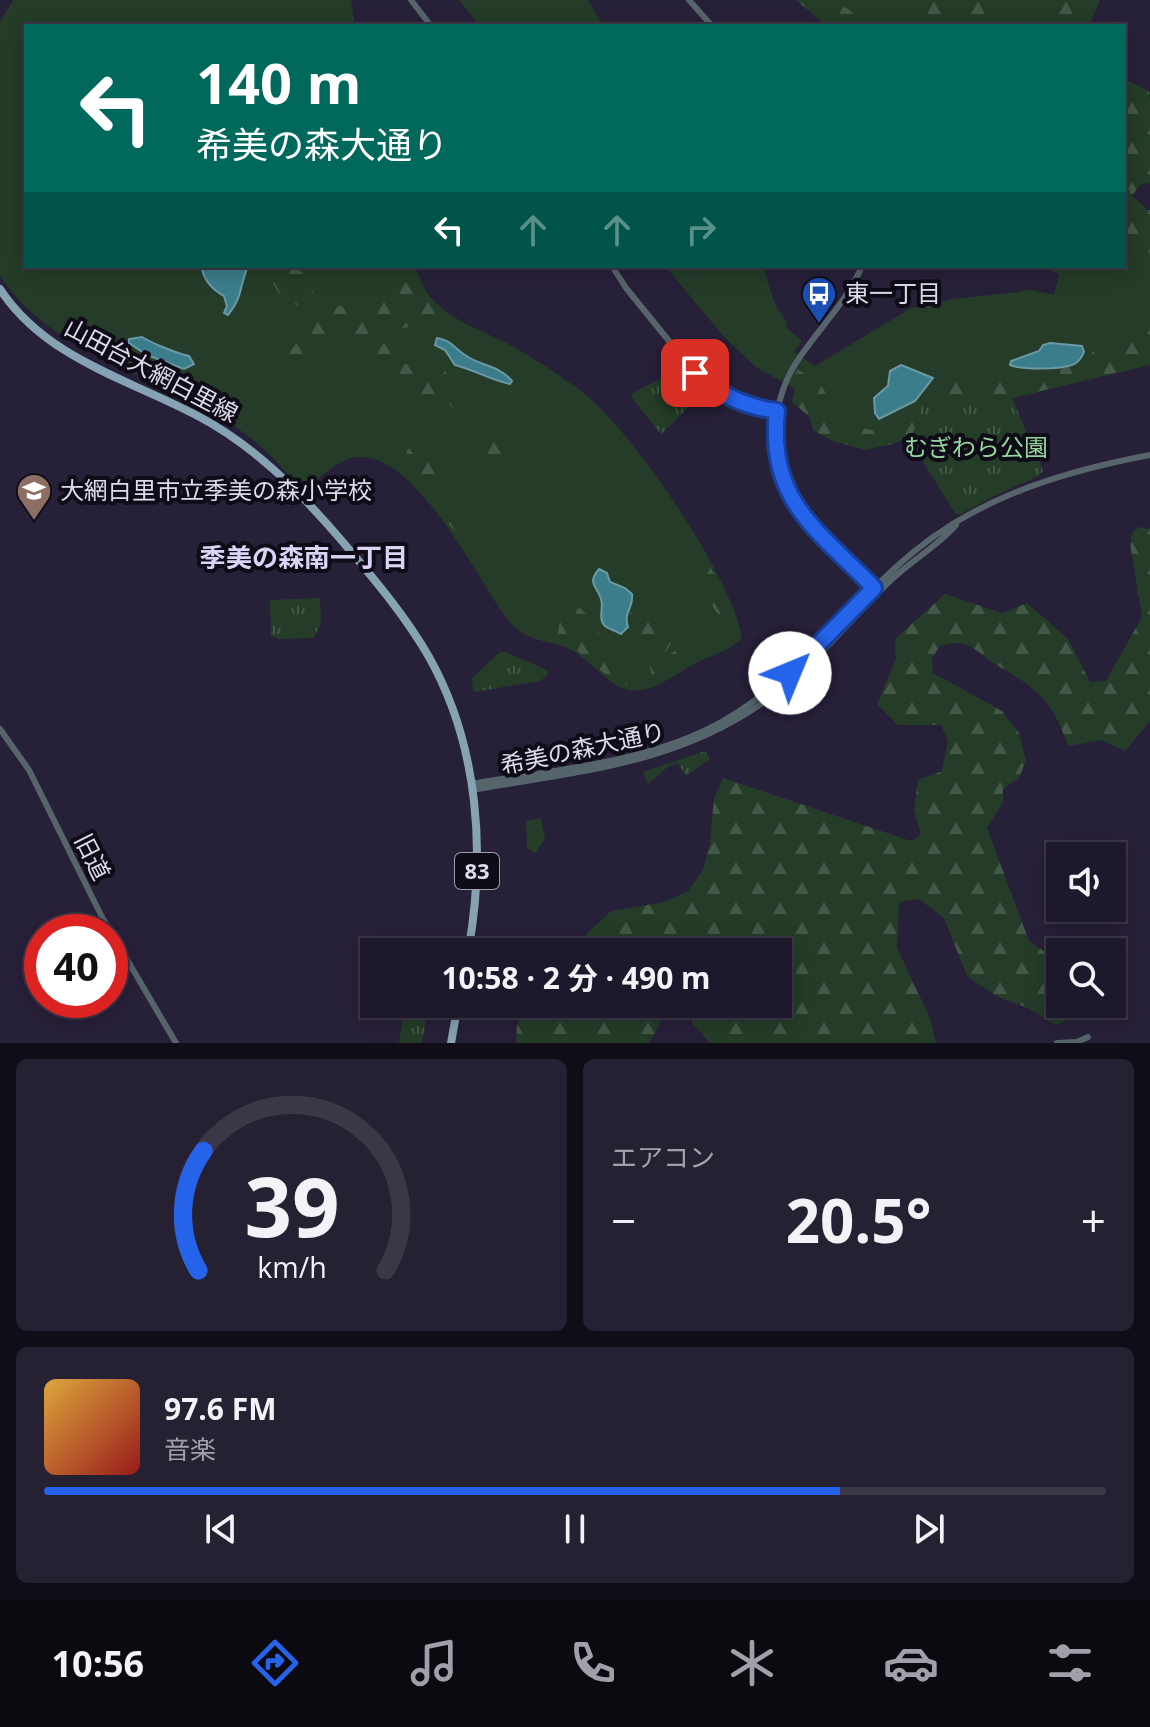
<!DOCTYPE html>
<html lang="ja">
<meta charset="utf-8">
<style>
body{margin:0;font-family:"Open Sans","Noto Sans JP",sans-serif;background:#252133;color:#f1f3f6;height:100vh;display:flex;flex-direction:column;font-size:30px;white-space:nowrap}
*{box-sizing:border-box;margin:0}
p{font-size:26px;color:#a0a0a9}
.icon{flex:none;width:44px;height:44px;fill:none;stroke:currentColor;stroke-width:2;stroke-linecap:round;stroke-linejoin:round}
.map{position:relative;height:1043px;overflow:hidden}
.details{display:flex;flex-direction:column;gap:16px;padding:16px;background:#100d18;flex:1}
.details>*{flex:none}
.banner{position:absolute;left:24px;top:24px;width:1102px;height:244px;border-radius:0px;box-shadow:0 4px 20px #0003,0 0 0 2px #3b3747;background:#00695c;color:#fff;overflow:hidden}
.tools{position:absolute;left:1046px;top:842px;display:grid;gap:16px}
.tools a{display:grid;place-items:center;width:80px;height:80px;border-radius:0px;background:#1d182b;box-shadow:0 4px 20px #0003,0 0 0 2px #3b3747;font-size:40px}
.speed{position:absolute;left:24px;top:914px;display:flex;gap:16px;font-size:40px;font-weight:700;text-align:center}
.speed>*{display:grid;place-content:center;width:104px;height:104px;border-radius:50%;background:#1d182b;box-shadow:0 4px 20px #0003,0 0 0 2px #3b3747;line-height:1}
.speed .limit{border:12px solid #d22;background:#fff;color:#111}
.pin{position:absolute;display:grid;place-items:center;width:68px;height:68px;color:#fff;margin:-34px;border-radius:16px;box-shadow:0 4px 12px #0006}
.me{position:absolute;width:88px;margin:-44px;rotate:45deg;stroke-linejoin:round;filter:drop-shadow(0 0 6px #0008)}
.turn{display:flex;align-items:center;gap:28px;height:168px;padding:0 40px;font-size:36px}
.turn .icon{width:104px;height:104px;stroke-width:2.5}
.turn b{display:block;font-size:56px;line-height:68px}
.lanes{display:flex;align-items:center;height:76px;padding:0 40px;background:#0003;justify-content:center;gap:40px;direction:ltr}
.lanes .off{opacity:.35}
.big{font-size:60px;font-weight:700;line-height:1.1}
.details .tile{flex:1;display:flex;flex-direction:column;justify-content:center;gap:12px;min-width:0;padding:0 28px;border-radius:12px;background:#252133}
.details .dial{align-items:center;gap:0}
.dial svg{height:208px;overflow:visible;fill:none;stroke:#3b3747;stroke-width:7;stroke-linecap:round;text-anchor:middle}
.dial text{fill:#f1f3f6;stroke:none}
.song{display:flex;align-items:center;gap:24px}
.cover{width:96px;height:96px;border-radius:12px;background:linear-gradient(135deg,hsl(40 70% 55%),hsl(0 70% 35%))}
.played{height:8px;border-radius:4px;background:linear-gradient(90deg,#2563eb 75%,#3b3747 75%)}
.keys{display:flex;justify-content:space-around;direction:ltr}
.heat{display:flex;justify-content:space-between;align-items:center;font-size:44px;direction:ltr}
.details .tiles{flex:1;display:grid;gap:16px;grid-template-columns:1fr 1fr}
.tile:last-child{grid-column:span 2}
.trip{position:absolute;left:360px;top:938px;width:432px;height:80px;border-radius:0px;background:#1d182b;box-shadow:0 4px 20px #0003,0 0 0 2px #3b3747;font-weight:700;line-height:80px;text-align:center}
.tab-bar{display:flex;height:128px;justify-content:space-around;align-items:center;background:#0c0a11;color:#a0a0a9}
.tab-bar .icon{width:56px;height:56px}
.tab-bar .selected{color:#2563eb}
.tab-bar b{font-size:36px;color:#f1f3f6}
.map>svg:first-child{display:block}
.grass{fill:#243c28}
.forest{fill:url(#forest-firs)}
.park{fill:url(#park-tufts)}
.water{fill:#3b7d8a;stroke:#6c99a7;stroke-width:2}
.lines{fill:none;stroke-linecap:round;stroke-linejoin:round}
.minor{stroke:#56646c;stroke-width:6}
.major{stroke:#86a3b3;stroke-width:8}
.route-casing{stroke:#184099;stroke-width:20}
.route{stroke:#2563eb;stroke-width:14}
.labels{text-anchor:middle;stroke-width:8;stroke-linejoin:round;paint-order:stroke}
.shield{fill:#0f0c17;stroke:#9f9cab;stroke-width:2}
.shield-label{font-size:22px;font-weight:bold;fill:#dddaeb}
.poi-label{font-size:24px;fill:#dddaeb;stroke:#0f0c17;text-anchor:start}
.street-label{font-size:24px;fill:#dddaeb;stroke:#0f0c17}
.park-label{font-size:24px;fill:#96d59f;stroke:#0f0c17}
.neighbourhood-label{font-size:26px;font-weight:bold;fill:#dbd3f5;stroke:#0f0c17}
</style>
<div class="map">
<svg width="1150" height="1043" viewBox="0 0 1150 1043">
<defs>
<pattern id="forest-firs" width="22" height="20" patternUnits="userSpaceOnUse" patternTransform="scale(2)"><rect width="22" height="20" fill="#243c28"/><path d="M5 1l3.5 6h-7zM16 11l3.5 6h-7z" fill="#435847"/></pattern>
<pattern id="park-tufts" width="24" height="20" patternUnits="userSpaceOnUse" patternTransform="scale(2)"><rect width="24" height="20" fill="#243c28"/><path d="M3 7l-1-3M5 7V3M7 7l1-3M15 17l-1-3M17 17v-4M19 17l1-3" fill="none" stroke="#435847"/></pattern>
</defs>
<rect width="100%" height="100%" fill="#272039"/>
<path class="grass" d="M 13,0 L 351,0 L 355,26 L 26,26 L 26,266 L 415,266 C 419,275 422,286 428,294 C 447,320 482,330 510,345 C 534,358 559,375 581,391 C 631,428 733,578 742,638 C 725,654 713,654 694,664 C 669,678 640,704 611,682 C 600,673 590,663 578,654 C 557,638 530,647 508,620 C 477,580 411,439 348,459 C 331,465 317,481 304,492 C 288,475 272,455 253,440 C 240,429 222,419 207,410 C 135,368 49,349 0,276 L 0,22 Z
M 459,0 L 588,0 L 604,26 L 480,26 Z
M 796,0 L 1034,0 L 1038,26 L 827,26 Z
M 1124,180 L 1132,196 L 1148,210 L 1144,237 L 1150,239 L 1150,365 L 1017,397 L 925,398 L 913,433 L 901,441 L 866,450 L 832,441 L 813,430 L 810,417 L 792,402 L 795,388 L 757,368 L 724,337 L 665,266 L 763,266 L 775,305 L 787,322 L 786,327 L 802,341 L 794,352 L 815,366 L 911,308 L 952,299 L 1019,292 L 1027,289 L 1054,295 L 1059,274 L 1039,266 L 1124,266 Z
M 541,818 L 545,839 L 535,853 L 527,848 L 526,821 Z"/>
<path class="forest" d="M 796,0 L 832,0 L 878,26 L 827,26 Z
M 919,0 L 1006,0 L 1000,26 L 907,26 L 916,16 Z
M 1034,0 L 1100,0 L 1089,26 L 1038,26 Z
M 1124,79 L 1149,91 L 1150,100 L 1150,183 L 1140,185 L 1132,196 L 1124,180 Z
M 1148,210 L 1150,210 L 1150,253 L 1124,242 L 1124,218 L 1141,222 Z
M 266,266 L 276,269 L 281,266 L 300,266 L 298,269 L 309,277 L 314,287 L 312,297 L 303,309 L 280,295 L 264,269 Z
M 403,269 L 415,270 L 427,295 L 443,309 L 440,316 L 435,319 L 422,316 C 410,334 400,326 383,326 L 372,333 L 374,340 L 399,350 L 404,363 L 423,370 L 444,370 L 464,399 L 472,398 L 468,413 L 461,416 C 448,399 434,396 413,394 L 410,388 L 402,386 L 400,382 L 398,385 L 388,380 L 386,377 L 390,368 L 376,368 L 349,338 C 341,335 334,338 327,343 L 326,350 L 320,353 L 314,350 L 304,356 L 299,356 L 291,372 L 280,372 L 275,362 L 277,360 L 276,352 C 281,350 286,351 290,349 C 300,345 303,326 305,316 L 312,318 L 326,315 L 329,309 L 344,305 L 344,297 L 346,293 L 358,301 C 369,301 381,300 391,294 L 391,284 L 401,281 Z
M 1148,323 L 1150,323 L 1150,365 L 1097,377 L 1088,366 L 1088,357 L 1093,352 C 1110,347 1148,345 1148,323 Z
M 1081,366 L 1090,379 L 1012,398 L 1011,417 L 919,447 L 907,437 C 875,456 843,447 813,430 L 810,417 L 792,402 L 795,389 L 788,384 L 796,369 L 819,381 L 843,425 L 885,432 C 906,416 923,394 943,375 L 965,374 L 983,381 L 1004,381 L 1050,369 Z
M 494,441 L 500,446 L 503,454 L 510,447 L 514,450 L 513,459 L 493,462 L 486,455 L 488,444 Z
M 417,447 L 429,452 L 431,462 L 437,469 L 429,489 L 450,516 L 453,515 L 454,509 L 475,521 L 477,526 L 464,541 L 399,470 L 397,464 L 404,462 L 408,449 Z
M 1140,527 L 1150,529 L 1150,721 L 1125,751 L 1101,740 L 1068,746 C 1052,698 1036,688 995,664 C 973,650 969,637 940,646 L 932,658 L 933,673 L 1002,711 L 1019,733 L 1026,760 L 1019,778 L 1003,789 L 1003,802 L 987,828 L 1029,941 L 1060,962 L 1060,1004 L 1100,1004 L 1056,1025 L 1028,1008 L 996,996 L 967,976 L 944,918 L 919,899 L 899,902 L 897,948 L 930,1018 L 936,1043 L 710,1043 L 692,1023 L 691,1004 L 778,1004 L 778,952 L 575,952 L 590,930 L 612,911 L 664,902 L 688,891 L 703,870 L 710,843 L 714,798 L 723,778 L 911,841 L 921,835 L 914,810 L 918,780 L 942,771 L 948,741 L 941,725 L 898,725 L 877,704 L 896,659 L 895,639 L 945,594 L 1002,613 L 1027,603 L 1068,639 L 1090,682 L 1106,681 L 1142,617 L 1130,544 L 1133,532 Z
M 706,559 C 715,579 733,595 724,617 C 709,612 711,594 705,581 L 708,578 L 706,573 L 701,571 L 700,563 Z
M 650,606 C 664,610 666,628 673,641 L 667,650 L 654,658 L 635,641 L 635,635 L 630,634 L 628,614 Z
M 580,608 L 597,624 L 600,640 L 622,664 L 623,673 L 629,672 L 635,680 L 631,685 L 619,683 L 618,679 L 613,681 L 574,648 L 555,641 L 553,637 L 558,634 L 560,617 L 572,609 Z
M 675,651 L 679,654 L 688,653 L 690,656 L 686,664 L 681,662 L 667,677 L 656,682 L 639,684 L 643,676 L 651,674 L 650,668 L 655,660 L 666,661 L 667,656 Z
M 527,1004 L 660,1004 C 663,1019 658,1031 648,1043 L 516,1043 L 517,1025 Z"/>
<path class="park" d="M 663,377 L 693,403 L 661,434 L 632,398 L 631,394 Z
M 925,398 L 1012,398 L 1043,471 L 1039,476 L 996,495 L 961,514 L 956,514 L 907,437 L 913,433 Z
M 320,598 L 321,623 L 314,638 L 279,639 L 271,636 L 270,600 Z
M 500,652 L 506,652 L 547,670 L 548,675 L 540,681 L 474,692 L 471,679 Z
M 705,751 L 710,759 L 686,776 L 678,763 L 670,765 L 648,784 L 643,772 Z
M 405,1004 L 429,1004 L 422,1043 L 399,1043 Z"/>
<path class="water" d="M 202,266 L 248,266 C 239,287 243,297 228,315 L 224,313 L 227,306 L 224,296 C 213,290 202,279 202,266 Z
M 142,337 C 154,344 176,353 189,356 L 194,364 L 184,369 L 147,355 L 129,343 L 129,339 Z
M 437,338 C 451,340 454,348 465,355 C 480,366 499,365 512,381 L 510,384 C 490,380 475,370 455,365 L 445,350 L 435,345 Z
M 1050,343 L 1082,346 L 1084,352 C 1082,357 1080,360 1076,363 C 1066,370 1022,370 1010,365 L 1011,361 L 1039,351 L 1043,345 Z
M 901,365 L 933,378 L 915,401 L 879,419 L 875,413 L 874,398 L 888,386 L 890,371 Z
M 599,569 L 607,573 L 610,582 L 625,588 L 632,594 C 634,609 623,611 628,627 L 621,634 C 617,631 607,629 604,625 C 598,618 604,607 601,599 C 598,587 586,584 599,569 Z"/>
<g class="lines">
<path class="minor" d="M 411,0 L 431,26
M 689,0 L 712,26
M 612,266 L 626,288 L 695,373 C 718,394 745,407 777,411
M 862,266 C 846,304 815,332 794,366 C 783,384 778,404 775,424 C 768,498 829,542 875,589
M 0,729 L 29,770 L 102,917 L 176,1043
M 471,784 C 554,770 649,763 723,721 C 790,683 838,621 894,569 C 966,501 1055,473 1150,455
M 472,790 C 580,771 682,764 772,696 C 814,664 849,622 886,585 C 907,563 937,547 956,525
M 1057,1043 L 1077,1042 L 1088,1037"/>
<path class="major" d="M 0,289 C 45,358 128,379 196,415 C 254,445 300,492 342,541 C 373,578 405,615 429,657 C 479,746 486,854 468,952
M 451,1043 L 458,1004"/>
</g>
<g class="lines">
<defs>
<path id="route" d="M 695,373 C 718,394 745,407 777,411 C 767,501 818,530 874,588 L 790,673"/>
</defs>
<use href="#route" class="route-casing"/>
<use href="#route" class="route"/>
</g>
<defs>
<symbol id="bus-pin" viewBox="-11 -11 22 30"><path d="M0 17L-7.5 6A9.5 9.5 0 1 1 7.5 6Z" fill="#1a4fb4" stroke="#0f0c17"/><path d="M-5-6H5V4H4V6H2V4H-2V6H-4V4H-5ZM-3.5-4V0h7V-4ZM-3.5 1.2v1.5H-2V1.2ZM2 1.2v1.5H3.5V1.2Z" fill="#fff"/></symbol>
<symbol id="school-pin" viewBox="-11 -11 22 30"><path d="M0 17L-7.5 6A9.5 9.5 0 1 1 7.5 6Z" fill="#8d6e63" stroke="#0f0c17"/><path d="M0-5L7-2L0 1L-7-2ZM-4 1L0 2.5L4 1V4Q0 6-4 4Z" fill="#fff"/></symbol>
</defs>
<g fill-rule="evenodd">
<use href="#bus-pin" x="799" y="274" width="40" height="54"/>
<use href="#school-pin" x="14" y="471" width="40" height="54"/>
</g>
<g class="labels">
<rect class="shield" x="455" y="853" width="44" height="36" rx="6"/>
<g class="shield-label">
<text x="477" y="879">83</text>
</g>
<g class="poi-label">
<text x="845" y="302">東一丁目</text>
<text x="60" y="499">大網白里市立季美の森小学校</text>
</g>
<g class="street-label">
<text transform="translate(151 371) rotate(28)" y="8">山田台大網白里線</text>
<text transform="translate(583 749) rotate(-12)" y="8">希美の森大通り</text>
<text transform="translate(92 857) rotate(63)" y="8">旧道</text>
</g>
<g class="park-label">
<text x="976" y="456">むぎわら公園</text>
</g>
<g class="neighbourhood-label">
<text x="304" y="567">季美の森南一丁目</text>
</g>
</g>
</svg>
<div class="tools">
<a><svg class="icon" aria-label="sound" viewBox="0 0 24 24"><path d="M4 9h4l5-4v14l-5-4H4zM17 9q2 3 0 6"/></svg></a>
<a><svg class="icon" aria-label="search" viewBox="0 0 24 24"><circle cx="10" cy="10" r="6"/><path d="M15 15l6 6"/></svg></a>
</div>
<div class="speed"><div class="limit">40</div></div>
<div class="pin" style="left:695px;top:373px;background:#d93025"><svg class="icon" aria-label="arrive" viewBox="0 0 24 24"><path d="M6 21V4h12l-3 4 3 4H6"/></svg></div>
<svg class="me" style="left:790px;top:673px" viewBox="-20 -20 40 40"><circle r="19" fill="#fff"/><path d="M0-13L10 11 0 6-10 11z" fill="#2563eb"/></svg>
<div class="trip">10:58 · 2 分 · 490 m</div>
<div class="banner">
<div class="turn"><svg class="icon" aria-label="left" viewBox="0 0 24 24"><path d="M17 20v-9H6M10 6l-5 5 5 5"/></svg><div><b>140 m</b>希美の森大通り</div></div>
<div class="lanes"><svg class="icon" aria-label="left" viewBox="0 0 24 24"><path d="M17 20v-9H6M10 6l-5 5 5 5"/></svg><svg class="icon off" aria-label="ahead" viewBox="0 0 24 24"><path d="M12 20V5M6 11l6-6 6 6"/></svg><svg class="icon off" aria-label="ahead" viewBox="0 0 24 24"><path d="M12 20V5M6 11l6-6 6 6"/></svg><svg class="icon off" aria-label="right" viewBox="0 0 24 24"><path d="M7 20v-9h11M14 6l5 5-5 5"/></svg></div>
</div>
</div>
<section class="details">
<div class="tiles">
<div class="tile dial"><svg viewBox="0 0 100 80">
<path d="M14 69A42 42 0 1 1 86 69"/>
<path d="M14 69A42 42 0 0 1 16 23" stroke="#2563eb"/>
<text x="50" y="56" font-size="32" font-weight="700">39</text>
<text x="50" y="72" font-size="11">km/h</text>
</svg></div>
<div class="tile"><p>エアコン</p>
<div class="heat"><a>−</a><b class="big">20.5°</b><a>+</a></div>
</div>
<div class="tile">
<div class="song"><i class="cover"></i><div><b>97.6 FM</b><p>音楽</p></div></div>
<div class="played"></div>
<div class="keys"><svg class="icon" aria-label="previous" viewBox="0 0 24 24"><path d="M18 5L8 12l10 7zM5 5v14"/></svg><svg class="icon" aria-label="pause" viewBox="0 0 24 24"><path d="M8 5v14M16 5v14"/></svg><svg class="icon" aria-label="next" viewBox="0 0 24 24"><path d="M6 5l10 7-10 7zM19 5v14"/></svg></div>
</div>
</div>
</section>
<nav class="tab-bar">
<b>10:56</b>
<svg class="icon selected" aria-label="directions" viewBox="0 0 24 24"><path d="M12 3l9 9-9 9-9-9zM9 14v-3h6M13 9l2 2-2 2"/></svg>
<svg class="icon" aria-label="music" viewBox="0 0 24 24"><path d="M9 18V5l10-2v13"/><circle cx="6" cy="18" r="3"/><circle cx="16" cy="16" r="3"/></svg>
<svg class="icon" aria-label="phone" viewBox="0 0 24 24"><path d="M5 4h4l2 5-3 2q2 4 5 5l2-3 5 2v4C11 20 4 13 5 4z"/></svg>
<svg class="icon" aria-label="climate" viewBox="0 0 24 24"><path d="M12 3v18M4 7l16 10M4 17L20 7"/></svg>
<svg class="icon" aria-label="car" viewBox="0 0 24 24"><path d="M5 17H2v-5l4-1 3-4h7l3 4 3 1v5h-3M9 17h6M6 11h13"/><circle cx="7" cy="17" r="2"/><circle cx="17" cy="17" r="2"/></svg>
<svg class="icon" aria-label="filters" viewBox="0 0 24 24"><path d="M4 7h16M4 17h16"/><circle cx="9" cy="7" r="2"/><circle cx="15" cy="17" r="2"/></svg>
</nav>
